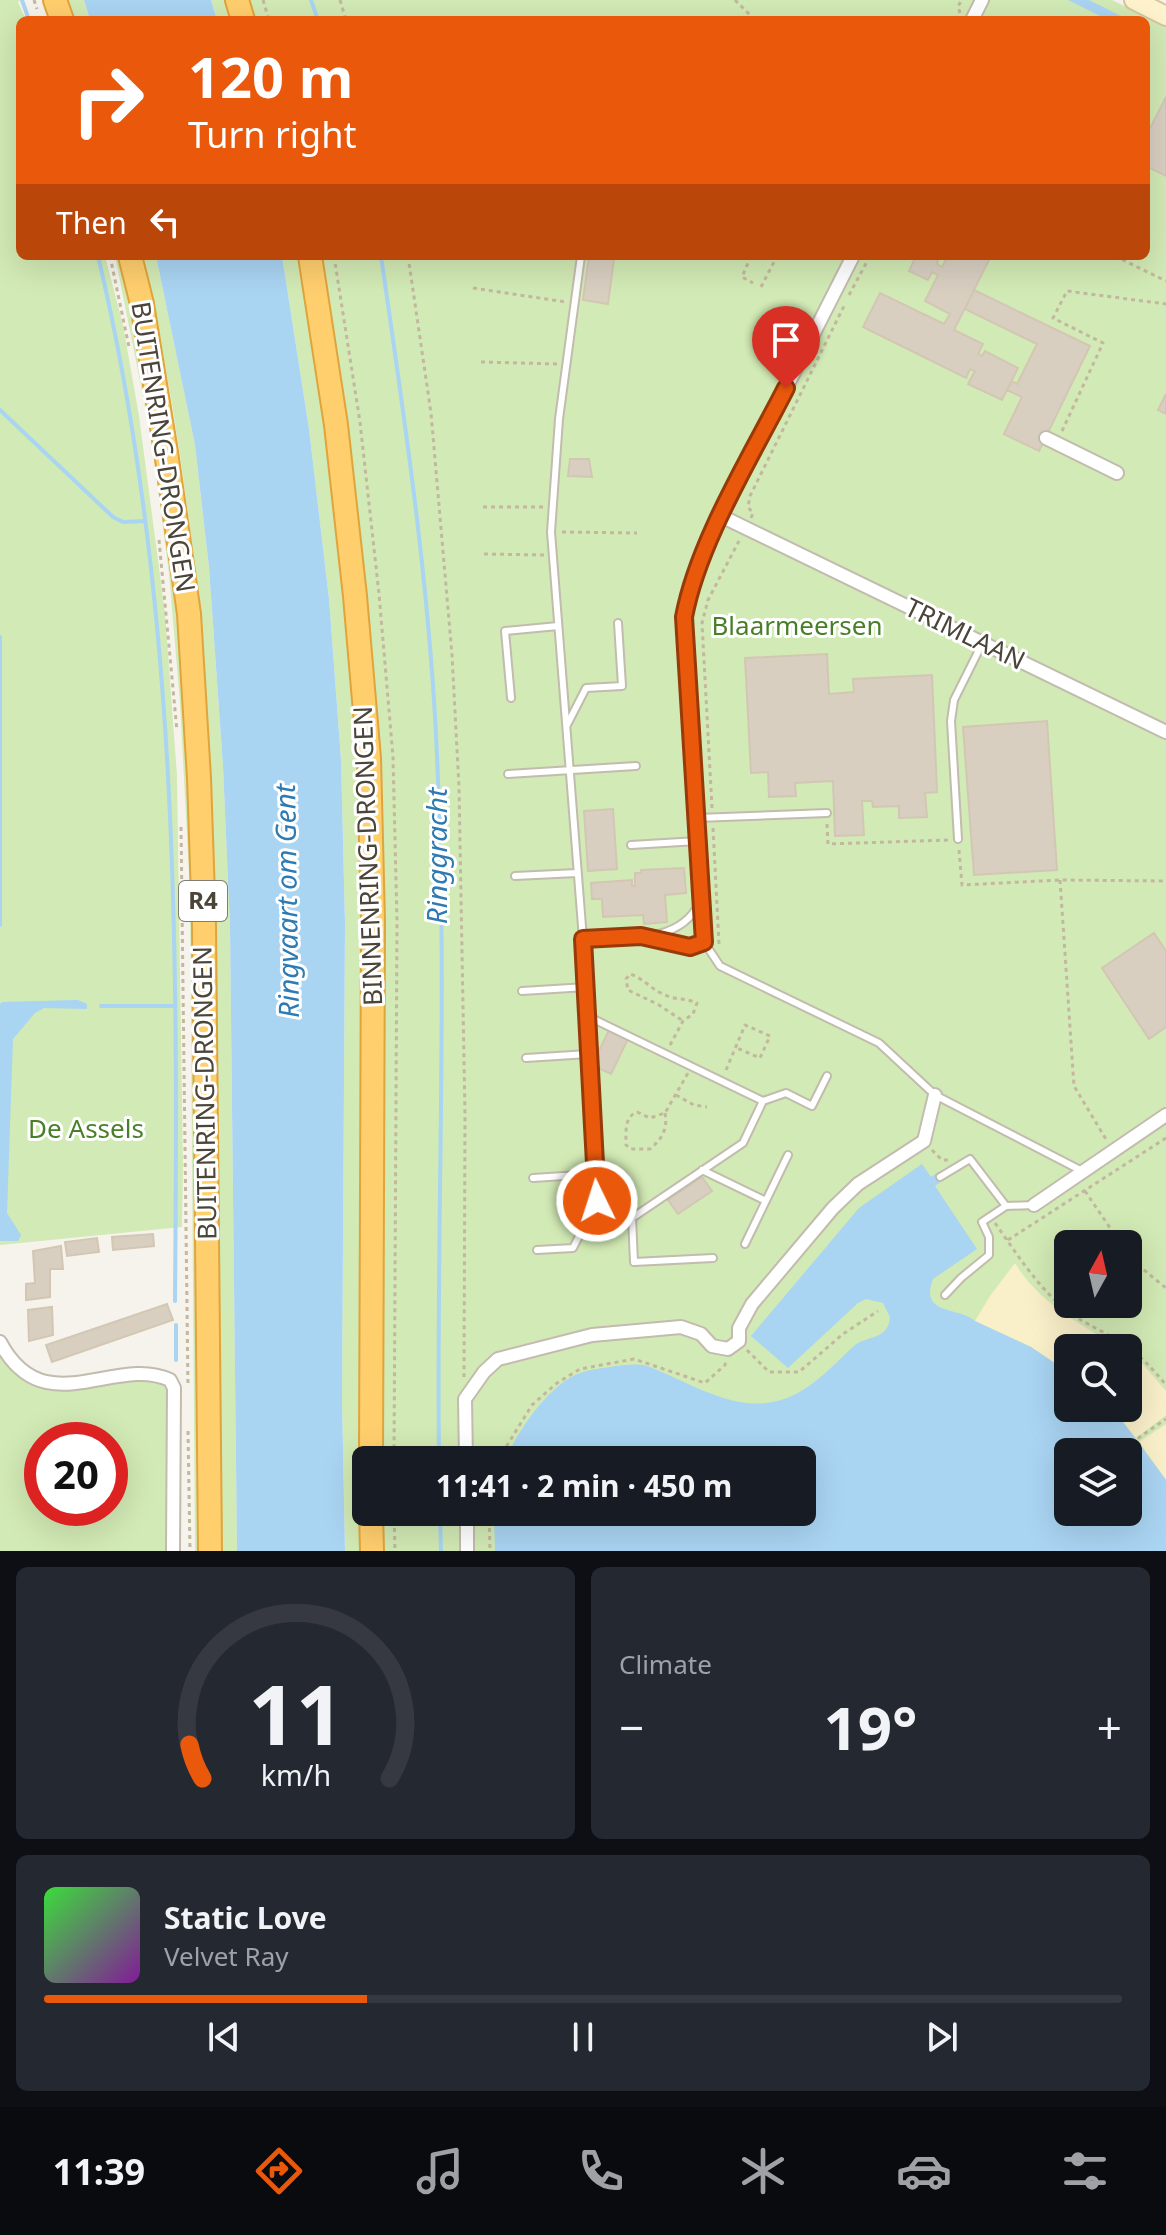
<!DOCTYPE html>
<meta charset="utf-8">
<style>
body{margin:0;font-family:"Noto Sans",sans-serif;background:#242831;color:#f1f3f6;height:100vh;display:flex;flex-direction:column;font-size:30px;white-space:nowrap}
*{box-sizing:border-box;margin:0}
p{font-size:26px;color:#9ea1a6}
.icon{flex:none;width:44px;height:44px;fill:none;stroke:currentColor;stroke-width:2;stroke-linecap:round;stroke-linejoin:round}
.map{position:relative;height:1551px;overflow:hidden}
.side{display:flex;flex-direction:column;gap:16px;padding:16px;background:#0d0f14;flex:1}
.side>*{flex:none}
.guide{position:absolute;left:16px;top:16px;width:1134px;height:244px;border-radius:12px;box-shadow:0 8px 32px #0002;background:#ea580c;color:#fff;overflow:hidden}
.needle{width:52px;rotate:8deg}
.buttons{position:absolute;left:1054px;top:1230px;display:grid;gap:16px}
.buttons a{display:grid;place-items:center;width:88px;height:88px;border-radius:12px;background:#171b24;box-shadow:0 8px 32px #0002;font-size:40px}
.speed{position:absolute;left:24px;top:1422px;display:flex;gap:16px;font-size:40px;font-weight:700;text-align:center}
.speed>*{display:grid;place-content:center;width:104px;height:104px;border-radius:50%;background:#171b24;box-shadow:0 8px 32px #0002;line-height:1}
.speed .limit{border:12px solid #d22;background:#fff;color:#111}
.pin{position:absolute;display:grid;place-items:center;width:68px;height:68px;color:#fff;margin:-82px -34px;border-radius:50% 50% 50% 0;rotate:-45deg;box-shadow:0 0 8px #0007}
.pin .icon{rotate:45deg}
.me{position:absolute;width:88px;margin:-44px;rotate:356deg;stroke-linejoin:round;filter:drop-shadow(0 0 6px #0008)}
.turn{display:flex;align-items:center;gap:28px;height:168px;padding:0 40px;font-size:36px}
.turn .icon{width:104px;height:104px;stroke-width:2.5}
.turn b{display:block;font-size:56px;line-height:68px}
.then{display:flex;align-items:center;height:76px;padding:0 40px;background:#0003;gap:16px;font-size:30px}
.big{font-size:60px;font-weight:700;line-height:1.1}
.side .card{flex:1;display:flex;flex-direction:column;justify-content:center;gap:12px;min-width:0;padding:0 28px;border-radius:12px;background:#242831}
.side .dial{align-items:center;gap:0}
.dial svg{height:208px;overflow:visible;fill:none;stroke:#363941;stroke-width:7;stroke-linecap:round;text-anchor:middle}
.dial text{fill:#f1f3f6;stroke:none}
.song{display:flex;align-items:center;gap:24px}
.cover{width:96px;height:96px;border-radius:12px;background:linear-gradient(135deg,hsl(120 70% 55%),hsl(290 70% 35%))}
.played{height:8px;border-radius:4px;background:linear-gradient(90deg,#ea580c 30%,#363941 30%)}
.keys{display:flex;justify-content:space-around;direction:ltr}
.heat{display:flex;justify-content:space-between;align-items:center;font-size:44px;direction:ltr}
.side .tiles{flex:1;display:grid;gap:16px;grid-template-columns:1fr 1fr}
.card:last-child{grid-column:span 2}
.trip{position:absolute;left:352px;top:1446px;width:464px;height:80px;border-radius:12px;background:#171b24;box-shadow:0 8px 32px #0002;font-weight:700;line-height:80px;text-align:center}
.tab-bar{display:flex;height:128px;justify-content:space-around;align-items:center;background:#090b0e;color:#9ea1a6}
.tab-bar .icon{width:56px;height:56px}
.tab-bar .active{color:#ea580c}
.tab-bar b{font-size:36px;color:#f1f3f6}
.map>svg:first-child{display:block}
.green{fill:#d2eab5;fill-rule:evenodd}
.sand{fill:#f9efc9}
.water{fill:#a9d4f2;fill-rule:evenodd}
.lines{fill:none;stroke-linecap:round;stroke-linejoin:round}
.stream{stroke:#a9d4f2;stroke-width:4}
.building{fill:#d8cfc1;stroke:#d3c7b4;stroke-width:2}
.lane-casing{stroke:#c2bbae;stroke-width:10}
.street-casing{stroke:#c2bbae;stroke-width:16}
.secondary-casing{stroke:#d6c79b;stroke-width:22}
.highway-casing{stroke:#e0a43c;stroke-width:26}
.path{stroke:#c4b79f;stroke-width:3;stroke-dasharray:4 4;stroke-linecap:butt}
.lane{stroke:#fff;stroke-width:6}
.street{stroke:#fff;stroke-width:12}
.secondary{stroke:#fff3cd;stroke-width:18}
.highway{stroke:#ffcf6e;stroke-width:22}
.route-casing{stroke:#983908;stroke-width:20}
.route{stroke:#ea580c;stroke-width:14}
.labels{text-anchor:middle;stroke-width:6;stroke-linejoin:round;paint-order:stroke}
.shield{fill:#fff;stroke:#817c74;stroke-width:2}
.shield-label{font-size:24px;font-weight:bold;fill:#4b4439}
.street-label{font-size:26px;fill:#4b4439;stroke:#fff}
.park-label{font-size:26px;fill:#4a7f2a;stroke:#fff}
.water-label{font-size:28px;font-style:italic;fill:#2e7ab2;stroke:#fff}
</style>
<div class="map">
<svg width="1166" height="1551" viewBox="0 0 1166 1551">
<rect width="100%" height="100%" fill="#f6f3ec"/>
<path class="green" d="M 0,0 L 20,0 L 18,2 L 26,20 L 20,20 L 20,256 L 105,256 L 123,325 L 139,416 L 165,613 L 177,776 L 183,1167 L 182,1227 L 0,1245 Z
M 67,0 L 84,0 L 90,20 L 73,20 Z
M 211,0 L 1112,0 L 1166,27 L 1166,1551 L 345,1551 L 342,1399 L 345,923 L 341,760 L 329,599 L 309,429 L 282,256 L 1146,256 L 1146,20 L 217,20 ZM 1068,1244 L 1128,1244 L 1128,1304 L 1068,1304 ZM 1068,1348 L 1128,1348 L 1128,1408 L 1068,1408 ZM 1068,1452 L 1128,1452 L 1128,1512 L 1068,1512 ZM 366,1460 L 802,1460 L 802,1512 L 366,1512 Z
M 115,256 L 120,256 L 136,326 L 175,574 L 192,801 L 200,1551 L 195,1551 L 190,892 L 180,703 L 169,574 L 152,441 Z
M 142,256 L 156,256 L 195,445 L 209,567 L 223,766 L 230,926 L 237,1551 L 220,1551 C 219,1392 218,1233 217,1074 C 215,799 206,524 142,256 Z
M 0,1342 L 4,1350 L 43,1381 L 111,1379 L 170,1380 L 170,1551 L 0,1551 ZM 42,1440 L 110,1440 L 110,1508 L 42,1508 Z"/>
<path class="sand" d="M 1015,1263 C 1039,1303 1081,1325 1120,1348 L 1068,1348 L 1068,1372 L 1031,1347 L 975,1321 L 990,1296 Z
M 1128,1353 L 1140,1361 L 1166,1391 L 1166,1415 L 1136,1438 L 1111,1408 L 1128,1408 Z
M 1166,1424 L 1166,1480 L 1139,1442 Z"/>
<path class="water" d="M 84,0 L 211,0 L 217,20 L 90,20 Z
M 1068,0 L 1089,0 L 1129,20 L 1108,20 Z
M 156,256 L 282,256 L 309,429 L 329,599 L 341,760 L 345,923 L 342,1399 L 345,1551 L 237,1551 L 230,926 L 223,766 L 209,567 L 195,445 Z
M 78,1000 L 87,1004 L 87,1009 L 44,1008 L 35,1013 L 13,1039 L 7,1213 L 21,1235 L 18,1241 L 0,1241 L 0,1004 L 2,1002 Z
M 922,1164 L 931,1177 L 938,1172 L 943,1180 L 935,1186 L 977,1249 L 933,1279 C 919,1316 958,1306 975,1321 L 1031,1347 L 1068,1372 L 1068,1408 L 1111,1408 L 1115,1411 L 1166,1480 L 1166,1551 L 495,1551 L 494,1512 L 802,1512 L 802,1460 L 505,1460 C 518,1431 549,1384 580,1373 C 591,1369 605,1368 616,1366 C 626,1365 637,1363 647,1366 C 690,1382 734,1414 781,1400 C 811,1391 832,1366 855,1345 C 869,1335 888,1340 890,1317 L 883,1303 L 866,1299 L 858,1303 L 788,1368 L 751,1336 L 859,1208 ZM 1068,1452 L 1128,1452 L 1128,1512 L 1068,1512 Z"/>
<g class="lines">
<path class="stream" d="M 22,0 L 29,20
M 311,0 L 318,20
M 98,256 C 179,597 178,953 175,1301
M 381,256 C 405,422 430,589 437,756 C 448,991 436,1226 439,1460
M 0,410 L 113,517 L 123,522 L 144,521
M 0,637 L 0,925
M 101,1006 L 173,1006
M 176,1325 L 176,1360
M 440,1512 L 441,1551"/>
</g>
<path class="building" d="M 1166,97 L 1166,176 L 1146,166 L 1146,136 Z
M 589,256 L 614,259 L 608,304 L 583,300 Z
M 916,256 L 939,256 L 937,264 L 942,267 L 948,256 L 991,256 L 954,330 L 983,344 L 978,354 L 982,356 L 985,351 L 1018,368 L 1002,400 L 968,384 L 975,371 L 970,369 L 966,378 L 863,327 L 880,293 L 944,324 L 950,314 L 925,301 L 938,275 L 932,272 L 928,280 L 909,271 Z
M 974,290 L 1090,346 L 1039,451 L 1004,434 L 1022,397 L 1007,390 L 1012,381 L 1017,384 L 1037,344 L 965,309 Z
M 1166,394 L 1166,414 L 1158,410 Z
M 570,459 L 589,459 L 592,477 L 568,476 Z
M 827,654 L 829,694 L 854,692 L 853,679 L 932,675 L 937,792 L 925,793 L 927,817 L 899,818 L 899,806 L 873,807 L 872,801 L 862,801 L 864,835 L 835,836 L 833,781 L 795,783 L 796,796 L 769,797 L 768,772 L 751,773 L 745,658 Z
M 1047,721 L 1057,870 L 974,875 L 963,727 Z
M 613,809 L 617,869 L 588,871 L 584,811 Z
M 684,868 L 686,893 L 665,895 L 667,922 L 644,924 L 643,915 L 603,917 L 602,899 L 592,899 L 591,883 L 632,880 L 632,886 L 635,886 L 635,873 L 641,873 L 641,870 Z
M 1154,933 L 1166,951 L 1166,1027 L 1149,1039 L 1102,968 Z
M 609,1030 L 628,1039 L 611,1074 L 592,1065 Z
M 702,1177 L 712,1191 L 678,1214 L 668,1200 Z
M 153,1234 L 154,1246 L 113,1250 L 112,1237 Z
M 97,1238 L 99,1252 L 67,1256 L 65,1242 Z
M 61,1246 L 63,1269 L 50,1269 L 50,1297 L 26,1300 L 26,1284 L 35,1283 L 33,1251 Z
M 167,1304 L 173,1320 L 52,1362 L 46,1345 Z
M 52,1307 L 53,1335 L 29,1341 L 28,1310 Z"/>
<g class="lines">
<defs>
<path id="lane" d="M 581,256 L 559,419 L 551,532 L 583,939
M 511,698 L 505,631 L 558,626
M 567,725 L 586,688 L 622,686 L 618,623
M 508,774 L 636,766
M 697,818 L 827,813
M 958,839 L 951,721 L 954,700 L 983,642
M 631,845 L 698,841
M 515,876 L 577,873
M 641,936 L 690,947 L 704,942 L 720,966 L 879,1043 L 935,1095 L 1082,1171
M 522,991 L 586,987
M 585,1015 L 763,1101 L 743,1143 L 632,1218 L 597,1201
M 526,1058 L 588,1054
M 763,1101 L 786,1093 L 812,1106 L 827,1076
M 702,1170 L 766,1201
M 940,1177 L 970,1159 L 1006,1206 L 1034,1205
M 533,1178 L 595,1174
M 632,1218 L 634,1262 L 713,1258
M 745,1244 L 788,1155
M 537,1250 L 573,1248 L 597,1201 L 583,939 C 622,937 680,945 699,903
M 945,1295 L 961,1278 L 989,1255 L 989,1237 L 982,1222 L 1006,1206"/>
<path id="street" d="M 972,20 L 982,0
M 1046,438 L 1117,473
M 721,516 L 1166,732
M 704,942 L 684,617 L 689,589 L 721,516 L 853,256
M 1034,1205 L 1166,1115
M 0,1342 C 44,1425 115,1354 170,1380 L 174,1388 L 173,1551
M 466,1460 L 465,1399 L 484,1372 L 498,1359 L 592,1335 L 681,1327 L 701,1334 L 712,1346 L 728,1349 L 739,1341 L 739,1328 L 752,1304 L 833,1208 L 858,1184 L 924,1141 L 935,1095
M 467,1512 L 467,1551"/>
<path id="secondary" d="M 1134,0 L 1166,16"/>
<path id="highway" d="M 55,0 L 62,20
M 237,0 L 243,20
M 130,256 L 142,304 L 166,452 L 189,614 L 199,778 L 204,926 L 210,1551
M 310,256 L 336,425 L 355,596 L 369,758 L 373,922 L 371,1460
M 371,1512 L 372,1551"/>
</defs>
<use href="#lane" class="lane-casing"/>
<use href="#street" class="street-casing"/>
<use href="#secondary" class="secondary-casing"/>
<use href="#highway" class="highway-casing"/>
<path class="path" d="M 34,0 L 37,9
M 263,0 L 269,20
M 340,0 L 346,20
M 735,0 L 755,20
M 960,13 L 958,6 L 962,0
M 110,256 L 129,347
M 334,256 L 360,422 L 379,594 L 393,757 L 397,922 L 394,1460
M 408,256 L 431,413 L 452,655 L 459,787 L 465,1115 L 464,1377
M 751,256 L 742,277 L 753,283
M 1115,256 L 1166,281
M 761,287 L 777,256
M 473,288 L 566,302
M 849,295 L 870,256
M 481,362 L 558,364
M 1062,431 L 1103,343 L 1053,318 L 1067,291 L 1166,304
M 483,507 L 543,507
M 751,518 L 753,513 L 748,507 L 750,496 L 844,306
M 562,532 L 637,533
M 159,540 L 177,731
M 484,554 L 544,555
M 712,808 L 702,623 L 708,600 L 739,541
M 827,824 L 828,844 L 949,840
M 181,827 L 188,1387
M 713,828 L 719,944
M 959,850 L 962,885 L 1060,880 L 1166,881
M 1060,880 L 1074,1086 L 1107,1141
M 670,1045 L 683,1021 L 693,1014 L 697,1003 C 687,998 675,1000 665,995 C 652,990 643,978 630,974 L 626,979 L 628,990 L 659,1005 L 683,1021
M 726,1070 L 745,1025 L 770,1036 L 760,1058 L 737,1048
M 676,1095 L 694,1105 L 707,1107
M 665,1113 C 668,1129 662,1139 650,1149 L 631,1149 L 626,1145 C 626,1132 624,1117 637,1112 L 650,1118 L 665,1113 L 688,1073
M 932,1150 L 942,1160 L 948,1160
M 1085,1191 L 1121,1244
M 995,1223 C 1017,1254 1036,1285 1066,1310 C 1083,1323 1103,1331 1120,1342 C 1139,1354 1152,1368 1166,1385
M 1008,1240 L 1166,1138
M 1128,1252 L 1139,1266 L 1166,1288
M 747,1350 L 769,1372 L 799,1372 L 843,1334 L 878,1311
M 188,1431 L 190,1551
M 1118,1452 L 1166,1419
M 498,1460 L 532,1405 L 557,1383 L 580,1369 L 634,1359 L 705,1383 L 725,1365 L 726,1361
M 394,1512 L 395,1551
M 489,1512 L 490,1551"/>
<use href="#lane" class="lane"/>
<use href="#street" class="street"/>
<use href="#secondary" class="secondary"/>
<use href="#highway" class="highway"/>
</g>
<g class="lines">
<defs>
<path id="route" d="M 597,1201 L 583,939 L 641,936 L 690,947 L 704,942 L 684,617 C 698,542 751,457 786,388"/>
</defs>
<use href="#route" class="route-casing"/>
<use href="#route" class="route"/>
</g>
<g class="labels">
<rect class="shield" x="179" y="881" width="48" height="40" rx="6"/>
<g class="shield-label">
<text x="203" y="909">R4</text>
</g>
<g class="street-label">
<text transform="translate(163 447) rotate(81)" y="9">BUITENRING-DRONGEN</text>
<text transform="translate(965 634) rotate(26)" y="9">TRIMLAAN</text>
<text transform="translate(368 856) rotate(-92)" y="9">BINNENRING-DRONGEN</text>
<text transform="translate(205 1093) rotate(-91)" y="9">BUITENRING-DRONGEN</text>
</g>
<g class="park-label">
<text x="797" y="635">Blaarmeersen</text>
<text x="86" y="1138">De Assels</text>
</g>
<g class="water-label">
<text transform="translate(437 856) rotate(-90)" y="10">Ringgracht</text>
<text transform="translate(287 901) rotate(-91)" y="10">Ringvaart om Gent</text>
</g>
</g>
</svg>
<div class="buttons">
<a><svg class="needle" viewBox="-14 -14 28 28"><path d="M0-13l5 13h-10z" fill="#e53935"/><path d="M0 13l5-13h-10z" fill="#9ea1a6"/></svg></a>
<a><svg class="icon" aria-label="search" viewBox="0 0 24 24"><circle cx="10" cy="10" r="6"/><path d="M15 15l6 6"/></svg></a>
<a><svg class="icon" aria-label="layers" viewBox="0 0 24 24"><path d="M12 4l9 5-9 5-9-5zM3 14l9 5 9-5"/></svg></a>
</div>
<div class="speed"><div class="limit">20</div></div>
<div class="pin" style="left:786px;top:388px;background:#d93025"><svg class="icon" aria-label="arrive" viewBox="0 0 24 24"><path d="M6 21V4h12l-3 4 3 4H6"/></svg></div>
<svg class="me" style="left:597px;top:1201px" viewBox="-20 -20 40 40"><circle r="17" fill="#ea580c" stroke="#fff" stroke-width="3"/><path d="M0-11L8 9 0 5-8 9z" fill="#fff"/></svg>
<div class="trip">11:41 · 2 min · 450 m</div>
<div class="guide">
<div class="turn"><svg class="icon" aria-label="right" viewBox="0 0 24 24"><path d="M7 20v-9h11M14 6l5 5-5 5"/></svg><div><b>120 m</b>Turn right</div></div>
<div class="then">Then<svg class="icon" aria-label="left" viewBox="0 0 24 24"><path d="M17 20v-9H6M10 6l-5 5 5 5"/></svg></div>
</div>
</div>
<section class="side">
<div class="tiles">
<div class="card dial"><svg viewBox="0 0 100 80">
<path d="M14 69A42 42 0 1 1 86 69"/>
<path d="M14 69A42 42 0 0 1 9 56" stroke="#ea580c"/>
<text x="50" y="56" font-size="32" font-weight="700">11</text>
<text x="50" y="72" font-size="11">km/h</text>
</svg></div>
<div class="card"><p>Climate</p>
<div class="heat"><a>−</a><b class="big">19°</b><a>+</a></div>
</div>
<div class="card">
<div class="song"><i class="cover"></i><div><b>Static Love</b><p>Velvet Ray</p></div></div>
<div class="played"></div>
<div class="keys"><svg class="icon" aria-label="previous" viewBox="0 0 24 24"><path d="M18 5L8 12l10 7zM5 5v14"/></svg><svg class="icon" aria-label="pause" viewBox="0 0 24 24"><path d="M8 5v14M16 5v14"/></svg><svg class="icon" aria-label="next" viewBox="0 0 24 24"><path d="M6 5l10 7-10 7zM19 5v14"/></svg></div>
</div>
</div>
</section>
<nav class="tab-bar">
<b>11:39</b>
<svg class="icon active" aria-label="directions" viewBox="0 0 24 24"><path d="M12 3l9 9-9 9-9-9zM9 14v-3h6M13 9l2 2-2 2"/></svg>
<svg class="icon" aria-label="music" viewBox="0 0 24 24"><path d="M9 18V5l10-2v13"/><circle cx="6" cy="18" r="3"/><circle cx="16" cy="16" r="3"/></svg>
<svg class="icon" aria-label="phone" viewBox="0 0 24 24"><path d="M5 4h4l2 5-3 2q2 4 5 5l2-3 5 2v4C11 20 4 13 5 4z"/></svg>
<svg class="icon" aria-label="climate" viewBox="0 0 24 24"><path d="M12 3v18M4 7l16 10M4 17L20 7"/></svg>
<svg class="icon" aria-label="car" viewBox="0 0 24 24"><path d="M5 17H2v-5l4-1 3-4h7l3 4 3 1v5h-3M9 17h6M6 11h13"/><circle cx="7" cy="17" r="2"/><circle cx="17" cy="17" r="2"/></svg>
<svg class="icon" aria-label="filters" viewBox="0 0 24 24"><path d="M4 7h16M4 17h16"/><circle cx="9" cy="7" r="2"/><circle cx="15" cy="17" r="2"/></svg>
</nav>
